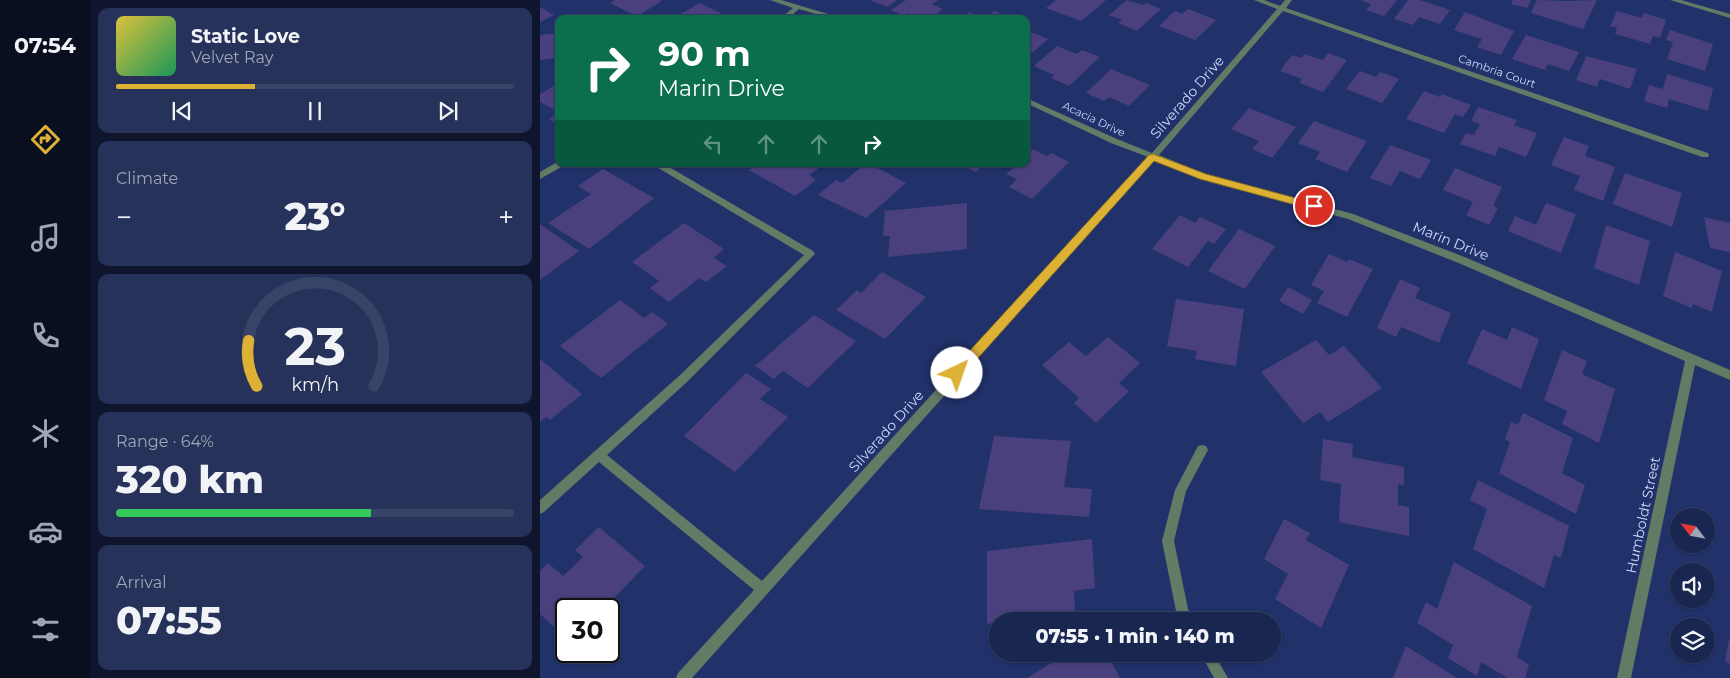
<!DOCTYPE html>
<meta charset="utf-8">
<style>
body{margin:0;font-family:Montserrat,sans-serif;background:#26325a;color:#f1f3f6;height:100vh;display:flex;flex-direction:column;font-size:19px;white-space:nowrap}
*{box-sizing:border-box;margin:0}
p{font-size:16px;color:#9fa5b7}
.icon{flex:none;width:28px;height:28px;fill:none;stroke:currentColor;stroke-width:2;stroke-linecap:round;stroke-linejoin:round}
.map{position:relative;flex:1;overflow:hidden}
.sheet{display:flex;flex-direction:column;gap:8px;padding:8px;background:#0e152c;width:450px}
.sheet>*{flex:none}
.hud{position:absolute;left:15px;top:15px;width:475px;height:152px;border-radius:10px;box-shadow:0 1px 4px #0004,0 0 0 1px #374367;background:#0b6e4f;color:#fff;overflow:hidden}
.needle{width:32px;rotate:302deg}
.tools{position:absolute;left:1130px;top:508px;display:grid;gap:10px}
.tools a{display:grid;place-items:center;width:45px;height:45px;border-radius:50%;background:#192650;box-shadow:0 1px 4px #0004,0 0 0 1px #374367;font-size:25px}
.speed{position:absolute;left:15px;top:598px;display:flex;gap:10px;font-size:25px;font-weight:700;text-align:center}
.speed>*{display:grid;place-content:center;width:65px;height:65px;border-radius:50%;background:#192650;box-shadow:0 1px 4px #0004,0 0 0 1px #374367;line-height:1}
.speed .limit{border:2px solid #111;border-radius:8px;background:#fff;color:#111}
.pin{position:absolute;display:grid;place-items:center;width:42px;height:42px;color:#fff;margin:-21px;border:2px solid #fff;border-radius:50%;box-shadow:0 1px 5px #0007}
.me{position:absolute;width:55px;margin:-28px;rotate:42deg;stroke-linejoin:round;filter:drop-shadow(0 0 4px #0008)}
.turn{display:flex;align-items:center;gap:18px;height:105px;padding:0 20px;font-size:22px}
.turn .icon{width:65px;height:65px;stroke-width:2.5}
.turn b{display:block;font-size:35px;line-height:42px}
.lanes{display:flex;align-items:center;height:48px;padding:0 20px;background:#0003;justify-content:center;gap:25px;direction:ltr}
.lanes .off{opacity:.35}
.big{font-size:38px;font-weight:800;line-height:1.1}
.sheet .widget{flex:1;display:flex;flex-direction:column;justify-content:center;gap:8px;min-width:0;padding:0 18px;border-radius:10px;background:#26325a}
.sheet .dial{align-items:center;gap:0}
.dial svg{height:130px;overflow:visible;fill:none;stroke:#374367;stroke-width:7;stroke-linecap:round;text-anchor:middle}
.dial text{fill:#f1f3f6;stroke:none}
.song{display:flex;align-items:center;gap:15px}
.cover{width:60px;height:60px;border-radius:8px;background:linear-gradient(135deg,hsl(50 70% 55%),hsl(150 70% 35%))}
.played{height:5px;border-radius:2px;background:linear-gradient(90deg,#ddb133 35%,#374367 35%)}
.keys{display:flex;justify-content:space-around;direction:ltr}
.heat{display:flex;justify-content:space-between;align-items:center;font-size:28px;direction:ltr}
.charge{height:8px;border-radius:4px;background:linear-gradient(90deg,#34c759 64%,#374367 0)}
.trip{position:absolute;left:449px;top:612px;width:292px;height:50px;border-radius:25px;background:#192650;box-shadow:0 1px 4px #0004,0 0 0 1px #374367;font-weight:800;line-height:50px;text-align:center}
main{display:flex;flex:1;min-height:0}
.dock{display:flex;flex-direction:column;width:90px;justify-content:space-around;align-items:center;background:#0a0f20;color:#9fa5b7}
.dock .icon{width:35px;height:35px}
.dock .current{color:#ddb133}
.dock b{font-size:22px;color:#f1f3f6}
.map>svg:first-child{display:block}
.building{fill:#4a407e}
.lines{fill:none;stroke-linecap:round;stroke-linejoin:round}
.minor{fill:#617b65;fill-rule:evenodd}
.route{fill:#ddb133;stroke:#907321}
.labels{text-anchor:middle;stroke-width:5;stroke-linejoin:round;paint-order:stroke}
.far-street-label{font-size:11px;fill:#ccdafd;stroke:#21326b}
.street-label{font-size:14px;fill:#ccdafd;stroke:#21326b}
</style>
<main>
<nav class="dock">
<b>07:54</b>
<svg class="icon current" aria-label="directions" viewBox="0 0 24 24"><path d="M12 3l9 9-9 9-9-9zM9 14v-3h6M13 9l2 2-2 2"/></svg>
<svg class="icon" aria-label="music" viewBox="0 0 24 24"><path d="M9 18V5l10-2v13"/><circle cx="6" cy="18" r="3"/><circle cx="16" cy="16" r="3"/></svg>
<svg class="icon" aria-label="phone" viewBox="0 0 24 24"><path d="M5 4h4l2 5-3 2q2 4 5 5l2-3 5 2v4C11 20 4 13 5 4z"/></svg>
<svg class="icon" aria-label="climate" viewBox="0 0 24 24"><path d="M12 3v18M4 7l16 10M4 17L20 7"/></svg>
<svg class="icon" aria-label="car" viewBox="0 0 24 24"><path d="M5 17H2v-5l4-1 3-4h7l3 4 3 1v5h-3M9 17h6M6 11h13"/><circle cx="7" cy="17" r="2"/><circle cx="17" cy="17" r="2"/></svg>
<svg class="icon" aria-label="filters" viewBox="0 0 24 24"><path d="M4 7h16M4 17h16"/><circle cx="9" cy="7" r="2"/><circle cx="15" cy="17" r="2"/></svg>
</nav>
<section class="sheet">
<div class="widget">
<div class="song"><i class="cover"></i><div><b>Static Love</b><p>Velvet Ray</p></div></div>
<div class="played"></div>
<div class="keys"><svg class="icon" aria-label="previous" viewBox="0 0 24 24"><path d="M18 5L8 12l10 7zM5 5v14"/></svg><svg class="icon" aria-label="pause" viewBox="0 0 24 24"><path d="M8 5v14M16 5v14"/></svg><svg class="icon" aria-label="next" viewBox="0 0 24 24"><path d="M6 5l10 7-10 7zM19 5v14"/></svg></div>
</div>
<div class="widget"><p>Climate</p>
<div class="heat"><a>−</a><b class="big">23°</b><a>+</a></div>
</div>
<div class="widget dial"><svg viewBox="0 0 100 80">
<path d="M14 69A42 42 0 1 1 86 69"/>
<path d="M14 69A42 42 0 0 1 9 41" stroke="#ddb133"/>
<text x="50" y="56" font-size="32" font-weight="700">23</text>
<text x="50" y="72" font-size="11">km/h</text>
</svg></div>
<div class="widget"><p>Range · 64%</p><b class="big">320 km</b><div class="charge"></div></div>
<div class="widget"><p>Arrival</p><b class="big">07:55</b></div>
</section>
<div class="map">
<svg width="1190" height="678" viewBox="0 0 1190 678">
<rect width="100%" height="100%" fill="#21326b"/>
<path class="building" d="M 75,0 L 119,0 L 122,1 L 97,16 L 70,3 Z
M 330,0 L 357,0 L 347,7 Z
M 366,0 L 398,0 L 392,4 L 403,9 L 389,19 L 381,19 L 368,13 L 364,16 L 351,10 Z
M 516,0 L 566,0 L 541,21 L 506,8 Z
M 587,0 L 603,5 L 606,3 L 621,9 L 597,31 L 578,23 L 582,20 L 569,15 Z
M 820,0 L 857,0 L 844,16 L 826,10 L 831,4 Z
M 868,0 L 880,0 L 910,10 L 900,24 L 879,17 L 873,25 L 854,19 Z
M 973,0 L 991,0 L 987,8 L 971,4 Z
M 997,0 L 1027,1 L 1057,0 L 1043,29 L 991,13 Z
M 160,3 L 192,19 L 132,19 Z
M 0,7 L 14,15 L 0,22 Z
M 648,9 L 676,20 L 655,40 L 619,26 L 635,11 L 642,14 Z
M 454,11 L 472,19 L 444,19 Z
M 1077,11 L 1102,18 L 1104,13 L 1126,20 L 1120,38 L 1113,36 L 1110,44 L 1075,34 L 1077,28 L 1070,26 Z
M 429,12 L 444,19 L 420,19 Z
M 925,12 L 974,31 L 961,55 L 937,47 L 942,39 L 914,30 Z
M 486,30 L 508,39 L 486,58 Z
M 1130,30 L 1173,44 L 1165,71 L 1127,59 L 1133,42 L 1126,40 Z
M 19,33 L 19,49 L 15,58 L 0,60 L 0,35 Z
M 986,35 L 1039,52 L 1029,71 L 1008,64 L 1005,70 L 972,59 Z
M 517,46 L 537,54 L 542,50 L 560,57 L 529,86 L 511,78 L 514,75 L 494,66 Z
M 788,53 L 807,60 L 783,92 L 759,83 L 762,79 L 740,71 L 752,55 L 761,58 L 764,54 L 783,60 Z
M 1046,56 L 1097,69 L 1090,89 L 1060,79 L 1057,87 L 1036,80 Z
M 571,69 L 610,85 L 589,106 L 569,97 L 564,101 L 546,93 Z
M 820,71 L 836,77 L 840,72 L 859,79 L 842,103 L 806,89 Z
M 1127,74 L 1173,88 L 1168,111 L 1129,99 L 1127,108 L 1104,101 L 1109,85 L 1123,89 Z
M 19,83 L 19,112 L 0,102 L 0,94 Z
M 884,91 L 900,97 L 902,94 L 931,105 L 923,117 L 915,114 L 904,133 L 866,119 Z
M 938,107 L 977,120 L 974,125 L 997,133 L 986,157 L 959,147 L 955,156 L 920,144 L 926,133 L 934,135 L 940,124 L 931,121 Z
M 709,108 L 756,127 L 732,158 L 712,149 L 719,141 L 691,129 Z
M 19,113 L 19,125 L 9,119 Z
M 774,121 L 827,141 L 807,172 L 775,159 L 780,152 L 758,143 Z
M 1024,137 L 1049,146 L 1045,156 L 1075,167 L 1063,201 L 1034,190 L 1040,176 L 1011,165 Z
M 850,145 L 891,160 L 880,179 L 860,171 L 851,186 L 830,178 Z
M 493,149 L 507,156 L 511,153 L 529,162 L 492,199 L 469,187 L 477,179 L 466,174 L 478,164 L 486,164 L 486,156 Z
M 218,164 L 284,164 L 269,175 L 276,180 L 255,196 L 209,170 Z
M 325,164 L 330,164 L 366,183 L 326,218 L 278,195 L 296,180 L 302,183 Z
M 420,164 L 444,164 L 436,172 Z
M 915,168 L 962,187 L 953,206 L 958,208 L 949,225 L 926,215 L 933,202 L 903,190 Z
M 63,169 L 114,198 L 49,249 L 8,223 L 51,194 L 38,186 Z
M 1085,173 L 1142,193 L 1132,227 L 1073,204 Z
M 427,203 L 427,249 L 348,257 L 350,236 L 343,236 L 345,211 Z
M 1006,203 L 1036,214 L 1021,253 L 968,231 L 975,216 L 996,225 Z
M 640,215 L 655,223 L 660,217 L 686,229 L 674,244 L 668,241 L 648,267 L 612,249 Z
M 1164,217 L 1190,223 L 1190,252 L 1170,248 Z
M 144,223 L 184,249 L 174,258 L 187,266 L 166,282 L 159,278 L 129,302 L 110,288 L 119,281 L 92,262 Z
M 0,224 L 39,251 L 0,280 Z
M 1066,225 L 1110,241 L 1099,285 L 1054,268 Z
M 699,229 L 735,246 L 705,289 L 668,271 Z
M 1135,252 L 1182,271 L 1172,312 L 1153,304 L 1152,308 L 1123,296 Z
M 789,254 L 807,262 L 809,259 L 833,269 L 807,317 L 777,303 L 784,291 L 771,285 Z
M 342,272 L 386,297 L 345,339 L 296,310 L 317,290 L 321,293 Z
M 860,279 L 880,288 L 875,298 L 911,313 L 899,343 L 861,327 L 856,337 L 837,328 Z
M 748,287 L 772,300 L 763,314 L 739,301 Z
M 636,299 L 704,309 L 696,366 L 655,359 L 657,351 L 627,346 Z
M 80,300 L 104,318 L 112,312 L 128,324 L 61,378 L 20,346 Z
M 274,315 L 316,341 L 268,388 L 243,371 L 234,379 L 215,366 Z
M 972,327 L 999,339 L 981,389 L 927,363 L 942,329 L 967,340 Z
M 568,337 L 600,363 L 579,383 L 589,391 L 556,423 L 534,403 L 539,398 L 502,365 L 529,342 L 546,356 Z
M 776,340 L 789,355 L 804,346 L 842,388 L 788,422 L 780,412 L 763,423 L 721,372 Z
M 1022,350 L 1047,361 L 1042,374 L 1075,389 L 1059,443 L 1022,424 L 1027,411 L 1004,400 Z
M 0,359 L 42,394 L 10,420 L 7,417 L 0,422 Z
M 206,373 L 231,389 L 220,399 L 248,417 L 195,472 L 144,436 Z
M 983,413 L 1033,438 L 1022,473 L 1045,485 L 1036,514 L 959,473 L 970,442 L 965,439 L 971,422 L 978,425 Z
M 454,436 L 531,441 L 524,487 L 552,489 L 549,517 L 439,509 Z
M 783,439 L 813,444 L 812,457 L 864,467 L 864,486 L 858,484 L 858,505 L 869,507 L 869,536 L 799,522 L 801,484 L 780,480 Z
M 938,480 L 1029,526 L 1021,558 L 1014,555 L 1004,588 L 933,549 L 947,509 L 930,500 Z
M 744,519 L 770,533 L 766,540 L 809,565 L 781,628 L 735,599 L 748,574 L 724,559 Z
M 59,527 L 105,566 L 64,608 L 61,606 L 58,609 L 26,609 L 26,638 L 0,614 L 0,571 L 8,563 L 23,576 L 43,557 L 35,550 Z
M 552,539 L 555,588 L 534,591 L 535,612 L 447,624 L 447,551 Z
M 914,562 L 992,606 L 977,657 L 989,665 L 985,678 L 968,678 L 941,662 L 937,676 L 908,658 L 913,645 L 877,623 L 886,602 L 897,609 Z
M 1189,639 L 1190,639 L 1190,664 L 1185,661 Z
M 866,646 L 917,678 L 853,678 Z
M 526,654 L 567,654 L 580,678 L 487,678 Z"/>
<g class="lines">
<path class="minor" d="M 230,0 L 241,0 L 305,19 L 293,19 L 259,9 L 247,19 L 239,19 L 253,8 Z
M 714,0 L 724,0 L 740,6 L 745,0 L 752,0 L 746,8 L 1168,153 L 1169,155 L 1168,157 L 1162,157 L 743,11 L 619,155 L 665,174 L 813,214 L 927,258 L 1190,370 L 1190,380 L 1155,365 L 1091,678 L 1077,678 L 1145,361 L 921,264 L 808,219 L 660,178 L 615,160 L 152,678 L 136,678 L 138,673 L 214,590 L 59,462 L 4,512 L 0,514 L 0,500 L 139,376 L 264,255 L 115,166 L 114,164 L 124,164 L 273,251 L 275,254 L 147,382 L 67,455 L 222,581 L 608,157 L 571,143 L 486,103 L 486,98 L 577,139 L 612,153 L 737,9 Z
M 1130,0 L 1141,0 L 1190,14 L 1190,18 Z
M 19,161 L 19,164 L 24,164 L 23,166 L 0,179 L 0,172 Z
M 662,445 L 666,446 L 668,450 L 646,491 L 634,541 L 648,609 L 654,621 L 641,621 L 636,611 L 622,541 L 635,490 L 658,446 Z
M 661,654 L 674,654 L 688,678 L 674,678 Z"/>
</g>
<path class="route" d="M 613,154 L 666,174 L 774,203 L 778,206 L 774,210 L 660,179 L 614,161 L 421,377 L 413,377 L 413,369 L 609,155 Z"/>
<g class="labels">
<g class="far-street-label">
<text transform="translate(957 71) rotate(19)" y="4">Cambria Court</text>
<text transform="translate(554 119) rotate(25)" y="4">Acacia Drive</text>
</g>
<g class="street-label">
<text transform="translate(647 97) rotate(-49)" y="5">Silverado Drive</text>
<text transform="translate(911 241) rotate(22)" y="5">Marin Drive</text>
<text transform="translate(346 431) rotate(-48)" y="5">Silverado Drive</text>
<text transform="translate(1103 515) rotate(-78)" y="5">Humboldt Street</text>
</g>
</g>
</svg>
<div class="tools">
<a><svg class="needle" viewBox="-14 -14 28 28"><path d="M0-13l5 13h-10z" fill="#e53935"/><path d="M0 13l5-13h-10z" fill="#9fa5b7"/></svg></a>
<a><svg class="icon" aria-label="sound" viewBox="0 0 24 24"><path d="M4 9h4l5-4v14l-5-4H4zM17 9q2 3 0 6"/></svg></a>
<a><svg class="icon" aria-label="layers" viewBox="0 0 24 24"><path d="M12 4l9 5-9 5-9-5zM3 14l9 5 9-5"/></svg></a>
</div>
<div class="speed"><div class="limit">30</div></div>
<div class="pin" style="left:774px;top:206px;background:#d93025"><svg class="icon" aria-label="arrive" viewBox="0 0 24 24"><path d="M6 21V4h12l-3 4 3 4H6"/></svg></div>
<svg class="me" style="left:417px;top:373px" viewBox="-20 -20 40 40"><circle r="19" fill="#fff"/><path d="M0-13L10 11 0 6-10 11z" fill="#ddb133"/></svg>
<div class="trip">07:55 · 1 min · 140 m</div>
<div class="hud">
<div class="turn"><svg class="icon" aria-label="right" viewBox="0 0 24 24"><path d="M7 20v-9h11M14 6l5 5-5 5"/></svg><div><b>90 m</b>Marin Drive</div></div>
<div class="lanes"><svg class="icon off" aria-label="left" viewBox="0 0 24 24"><path d="M17 20v-9H6M10 6l-5 5 5 5"/></svg><svg class="icon off" aria-label="ahead" viewBox="0 0 24 24"><path d="M12 20V5M6 11l6-6 6 6"/></svg><svg class="icon off" aria-label="ahead" viewBox="0 0 24 24"><path d="M12 20V5M6 11l6-6 6 6"/></svg><svg class="icon" aria-label="right" viewBox="0 0 24 24"><path d="M7 20v-9h11M14 6l5 5-5 5"/></svg></div>
</div>
</div>
</main>
